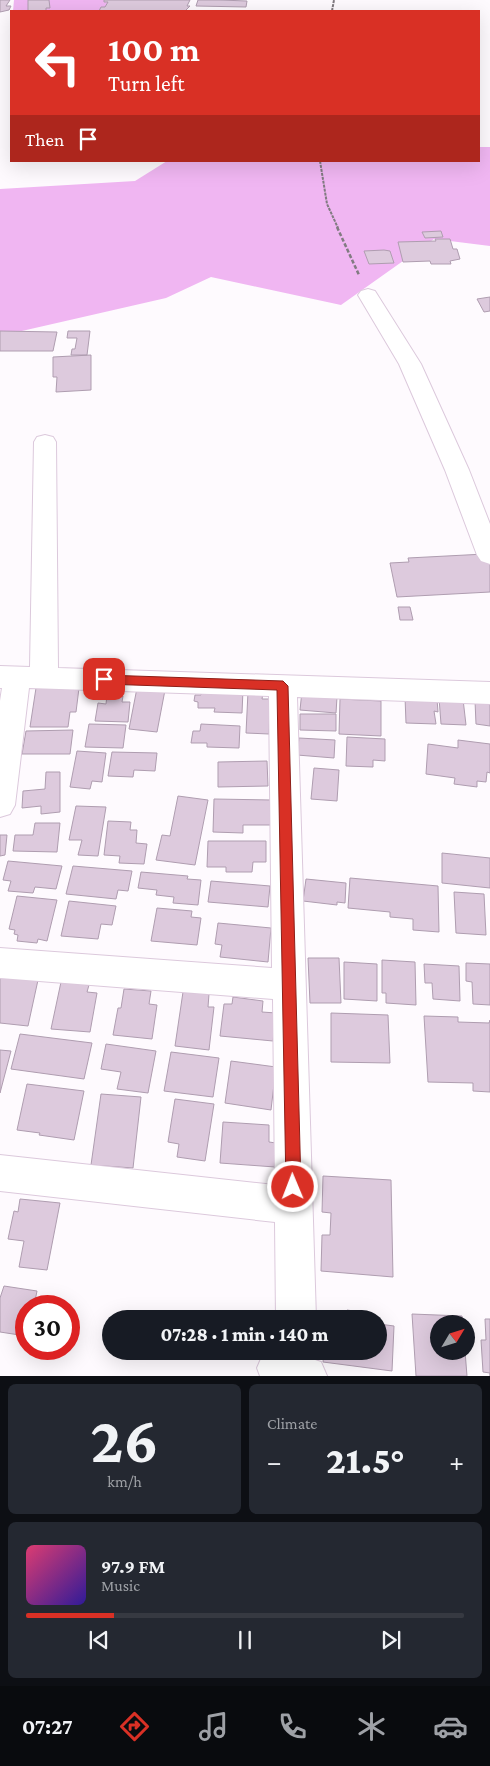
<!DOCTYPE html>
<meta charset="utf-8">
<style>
body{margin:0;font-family:"Crimson Pro",serif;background:#242831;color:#f1f3f6;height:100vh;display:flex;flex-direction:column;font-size:19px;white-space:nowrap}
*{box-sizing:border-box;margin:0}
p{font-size:16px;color:#9ea1a6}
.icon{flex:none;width:28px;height:28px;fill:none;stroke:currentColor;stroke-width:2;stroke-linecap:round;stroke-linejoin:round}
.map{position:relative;height:1376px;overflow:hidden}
.sheet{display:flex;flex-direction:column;gap:8px;padding:8px;background:#0d0f14;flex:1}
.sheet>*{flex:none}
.banner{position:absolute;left:10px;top:10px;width:470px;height:152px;border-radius:0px;box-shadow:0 5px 20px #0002;background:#d93025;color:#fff;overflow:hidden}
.needle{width:32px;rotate:52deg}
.tools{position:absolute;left:430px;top:1315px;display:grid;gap:10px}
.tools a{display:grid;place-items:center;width:45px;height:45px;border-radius:50%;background:#171b24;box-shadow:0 5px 20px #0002;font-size:25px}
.speed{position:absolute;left:15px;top:1295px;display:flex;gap:10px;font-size:25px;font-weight:700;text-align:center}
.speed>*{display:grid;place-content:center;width:65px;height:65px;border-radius:50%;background:#171b24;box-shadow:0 5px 20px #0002;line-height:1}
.speed .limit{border:8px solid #d22;background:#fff;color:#111}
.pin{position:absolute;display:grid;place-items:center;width:42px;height:42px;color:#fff;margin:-21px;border-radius:10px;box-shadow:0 2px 8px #0006}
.me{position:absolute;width:55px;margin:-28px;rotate:359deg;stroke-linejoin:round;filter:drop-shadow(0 0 4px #0008)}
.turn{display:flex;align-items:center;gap:18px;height:105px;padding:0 15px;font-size:22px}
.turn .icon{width:65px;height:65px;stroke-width:2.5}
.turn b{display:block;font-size:35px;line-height:42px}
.then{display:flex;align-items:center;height:48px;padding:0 15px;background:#0003;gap:10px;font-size:19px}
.big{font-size:38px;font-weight:800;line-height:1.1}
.sheet .card{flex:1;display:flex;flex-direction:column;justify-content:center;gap:8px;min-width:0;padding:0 18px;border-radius:8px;background:#242831}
.sheet .dial{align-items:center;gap:0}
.dial b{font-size:65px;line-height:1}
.song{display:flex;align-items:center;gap:15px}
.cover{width:60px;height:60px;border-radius:8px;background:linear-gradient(135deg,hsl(340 70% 55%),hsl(250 70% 35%))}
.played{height:5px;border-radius:2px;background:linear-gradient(90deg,#d93025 20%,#363941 20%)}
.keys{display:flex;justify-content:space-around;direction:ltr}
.heat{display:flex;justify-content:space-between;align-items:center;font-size:28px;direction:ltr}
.sheet .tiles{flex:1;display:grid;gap:8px;grid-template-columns:1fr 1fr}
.card:last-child{grid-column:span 2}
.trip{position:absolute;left:102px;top:1310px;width:285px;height:50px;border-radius:25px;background:#171b24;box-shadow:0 5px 20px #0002;font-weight:800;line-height:50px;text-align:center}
.tab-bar{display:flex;height:80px;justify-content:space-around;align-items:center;background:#090b0e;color:#9ea1a6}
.tab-bar .icon{width:35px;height:35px}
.tab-bar .active{color:#d93025}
.tab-bar b{font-size:22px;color:#f1f3f6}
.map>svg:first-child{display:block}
.forest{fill:#f0b6f2}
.building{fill:#ddcadd;stroke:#af9db0}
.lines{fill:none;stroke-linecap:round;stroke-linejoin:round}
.minor-casing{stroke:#dcc9dc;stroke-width:2}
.path-far1{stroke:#817b81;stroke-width:2;stroke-dasharray:3 1;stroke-linecap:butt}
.path{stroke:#817b81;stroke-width:2.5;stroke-dasharray:4 2;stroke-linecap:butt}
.minor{fill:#fff;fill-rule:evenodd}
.route{fill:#d93025;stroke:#8d1f18}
</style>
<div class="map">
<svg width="490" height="1376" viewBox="0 0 490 1376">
<rect width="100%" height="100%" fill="#fefafe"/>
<path class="forest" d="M 14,0 L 122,0 L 163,11 L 13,11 Z
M 479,147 L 490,147 L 490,246 L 434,239 L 341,305 L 211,277 L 166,298 L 0,336 L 0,189 L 135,181 L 167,161 L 479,161 Z"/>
<path class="building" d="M 0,0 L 10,0 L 6,6 L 11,6 L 9,10 L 0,12 Z
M 28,0 L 49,0 L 50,8 L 46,8 L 46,11 L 28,11 Z
M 104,0 L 190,0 L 187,6 L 190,6 L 185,11 L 99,11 L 101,7 L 105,7 L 108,2 L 104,2 Z
M 198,0 L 220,0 L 247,1 L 246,7 L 196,6 Z
M 441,231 L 443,237 L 425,238 L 422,232 Z
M 435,239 L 450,239 L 453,249 L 457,249 L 460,259 L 450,261 L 451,264 L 431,264 L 430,261 L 403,262 L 398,242 L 436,241 Z
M 384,250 L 390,251 L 394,263 L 369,264 L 364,251 Z
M 490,297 L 490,311 L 484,312 L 477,299 Z
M 0,331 L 57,332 L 53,351 L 0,351 Z
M 68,331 L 90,331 L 87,355 L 71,355 L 72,349 L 75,349 L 77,338 L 67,338 Z
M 91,355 L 91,390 L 56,392 L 57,377 L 53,377 L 53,357 Z
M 485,554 L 490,559 L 490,592 L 397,597 L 390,563 L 409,562 L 408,558 Z
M 398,607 L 410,607 L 413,620 L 400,620 Z
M 36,688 L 79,688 L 76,712 L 70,712 L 68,727 L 30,727 Z
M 137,688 L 165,690 L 157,732 L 129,729 Z
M 202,688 L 243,690 L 242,713 L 214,712 L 215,708 L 198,708 L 198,702 L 194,701 L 195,695 L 201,695 Z
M 302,691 L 337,697 L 336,713 L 300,710 Z
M 248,692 L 263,693 L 262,699 L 270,699 L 269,734 L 246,733 Z
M 107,695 L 123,696 L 122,702 L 130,702 L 128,722 L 95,721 L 98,703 L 106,704 Z
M 405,697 L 437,699 L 438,712 L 434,711 L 436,724 L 406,723 Z
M 439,698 L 463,699 L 466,725 L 441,724 Z
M 340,699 L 381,701 L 381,736 L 339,734 Z
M 475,701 L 490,702 L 490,726 L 476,724 Z
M 300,714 L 336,714 L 336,731 L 300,730 Z
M 89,724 L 126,725 L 123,748 L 85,747 Z
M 201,724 L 240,726 L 239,748 L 207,747 L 207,743 L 191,743 L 193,731 L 200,731 Z
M 73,730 L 70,754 L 22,754 L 26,731 Z
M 347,737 L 385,739 L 385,761 L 373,760 L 373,767 L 346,766 Z
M 299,738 L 335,740 L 334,758 L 297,755 Z
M 458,740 L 490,744 L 490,773 L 487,772 L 486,782 L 477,781 L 477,787 L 454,784 L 455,778 L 426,774 L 428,744 L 458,748 Z
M 77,751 L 106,753 L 102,782 L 92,781 L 90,789 L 70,787 Z
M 112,752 L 157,753 L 155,771 L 134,770 L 133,777 L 108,776 Z
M 267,761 L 268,786 L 218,787 L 218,762 Z
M 314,768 L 339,770 L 337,801 L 311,799 Z
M 46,772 L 60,772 L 60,812 L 41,814 L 41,806 L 22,808 L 23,791 L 45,789 Z
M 178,796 L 208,800 L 195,865 L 156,860 L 162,835 L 170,836 Z
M 214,799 L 272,800 L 272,825 L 243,825 L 243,833 L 213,832 Z
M 76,806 L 106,807 L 98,856 L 78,855 L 82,840 L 69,840 Z
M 108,821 L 131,822 L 130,830 L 137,830 L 136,843 L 147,844 L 144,864 L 119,863 L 120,856 L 104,855 Z
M 35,823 L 60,823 L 57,852 L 13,851 L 15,835 L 33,835 Z
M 0,835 L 7,835 L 5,855 L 0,856 Z
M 208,841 L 266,841 L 266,862 L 253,862 L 252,872 L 226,872 L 226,867 L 207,867 Z
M 442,853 L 490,858 L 490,888 L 442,883 Z
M 8,861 L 62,866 L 56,889 L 35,887 L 33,893 L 8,891 L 11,881 L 3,880 Z
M 73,866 L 132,871 L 128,891 L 118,890 L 116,899 L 66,894 Z
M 141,872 L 188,876 L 187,879 L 201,880 L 198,905 L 173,903 L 174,897 L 156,895 L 157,890 L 138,888 Z
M 350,878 L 438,886 L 439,932 L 413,930 L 413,919 L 390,917 L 390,912 L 348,908 Z
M 306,879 L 346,883 L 345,903 L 337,902 L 337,905 L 303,901 Z
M 211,881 L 270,886 L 268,907 L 208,902 Z
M 454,892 L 484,894 L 486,935 L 456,933 Z
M 17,896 L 57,900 L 47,941 L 38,939 L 37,943 L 17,941 L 18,935 L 14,934 L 15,930 L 9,929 Z
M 69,901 L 116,906 L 112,925 L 101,924 L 98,939 L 61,936 Z
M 157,908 L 192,911 L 191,917 L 201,918 L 197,945 L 151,941 Z
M 218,923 L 271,928 L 268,962 L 220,957 L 222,945 L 215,944 Z
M 308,958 L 339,958 L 341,1003 L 310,1003 Z
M 382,960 L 415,962 L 416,1005 L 386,1003 L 386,993 L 382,993 Z
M 344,962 L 377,964 L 377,1001 L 344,999 Z
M 466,963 L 490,964 L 490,1005 L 473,1004 L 472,982 L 466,981 Z
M 424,964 L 459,966 L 460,1001 L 433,999 L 432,983 L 425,983 Z
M 0,977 L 38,980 L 28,1026 L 0,1023 Z
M 61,982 L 89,985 L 87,992 L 97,993 L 90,1032 L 51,1029 Z
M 124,989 L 151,991 L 149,1004 L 157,1005 L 152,1039 L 113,1035 L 118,1008 L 121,1008 Z
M 183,992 L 209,994 L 208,1007 L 214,1007 L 209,1050 L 175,1046 Z
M 233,997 L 263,1001 L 262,1012 L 276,1013 L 273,1041 L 220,1036 L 224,1004 L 232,1004 Z
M 331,1013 L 388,1015 L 390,1063 L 331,1062 Z
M 424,1016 L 458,1017 L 458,1022 L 489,1023 L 490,1020 L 490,1092 L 473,1091 L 473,1083 L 428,1082 Z
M 20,1034 L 92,1043 L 84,1079 L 11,1069 Z
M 106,1044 L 156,1051 L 148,1093 L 117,1089 L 121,1072 L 101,1069 Z
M 0,1050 L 11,1051 L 0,1093 Z
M 171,1052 L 219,1058 L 213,1097 L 164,1091 Z
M 231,1061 L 276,1067 L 271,1110 L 225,1103 Z
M 27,1084 L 84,1091 L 74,1140 L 39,1135 L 40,1133 L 17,1130 Z
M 101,1094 L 141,1097 L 133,1168 L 91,1165 Z
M 175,1099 L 214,1104 L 205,1161 L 177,1157 L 179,1144 L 168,1142 Z
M 223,1122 L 269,1125 L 269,1142 L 276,1143 L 275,1167 L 220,1163 Z
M 323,1176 L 391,1180 L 393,1277 L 321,1271 L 322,1235 L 330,1235 L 331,1213 L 322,1212 Z
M 20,1199 L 60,1203 L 47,1270 L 19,1267 L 24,1241 L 8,1239 L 14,1211 L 18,1212 Z
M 4,1286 L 37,1291 L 34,1306 L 26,1306 L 26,1336 L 0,1332 L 0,1298 Z
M 347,1310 L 373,1314 L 373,1319 L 346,1319 Z
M 412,1314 L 462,1316 L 463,1324 L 439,1324 L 439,1351 L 465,1351 L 467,1376 L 416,1376 Z
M 485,1319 L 490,1319 L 490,1376 L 490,1373 L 483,1372 L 481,1340 L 486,1340 Z
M 379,1324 L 394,1326 L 392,1371 L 323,1362 L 324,1351 L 379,1351 Z"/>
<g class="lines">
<defs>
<path id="minor" d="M 368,289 L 375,291 L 421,364 L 469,470 L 490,524 L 490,564 L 481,561 L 477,555 L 445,470 L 399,364 L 358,295 L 361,291 Z
M 45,435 L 53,437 L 56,442 L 58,668 L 490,682 L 490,704 L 297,697 L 316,1319 L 276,1319 L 275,1222 L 0,1191 L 0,1155 L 275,1185 L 273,999 L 0,978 L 0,948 L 272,968 L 269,696 L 29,688 L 15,805 L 10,814 L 0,817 L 0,701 L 2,688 L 0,688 L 0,666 L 30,667 L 34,442 L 37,437 Z
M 269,1351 L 289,1351 L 321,1362 L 327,1376 L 260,1376 L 257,1368 L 263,1354 Z"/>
</defs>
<use href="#minor" class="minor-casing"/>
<path class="path-far1" d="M 332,11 L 334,0
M 320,161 L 327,204 L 338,228"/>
<path class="path" d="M 337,227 L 359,275"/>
<use href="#minor" class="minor"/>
</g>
<path class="route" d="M 104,675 L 283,681 L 288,686 L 301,1187 L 299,1192 L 293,1195 L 288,1192 L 286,1187 L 277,690 L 104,684 L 98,679 Z"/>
</svg>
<div class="tools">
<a><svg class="needle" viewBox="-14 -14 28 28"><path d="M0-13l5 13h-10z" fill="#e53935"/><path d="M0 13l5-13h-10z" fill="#9ea1a6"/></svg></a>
</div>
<div class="speed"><div class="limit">30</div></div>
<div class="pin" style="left:104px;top:679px;background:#d93025"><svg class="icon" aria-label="arrive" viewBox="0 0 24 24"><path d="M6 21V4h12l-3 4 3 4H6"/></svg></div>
<svg class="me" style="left:293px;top:1187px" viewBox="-20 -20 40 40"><circle r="17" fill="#d93025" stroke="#fff" stroke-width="3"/><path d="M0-11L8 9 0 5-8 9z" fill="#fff"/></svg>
<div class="trip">07:28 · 1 min · 140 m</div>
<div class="banner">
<div class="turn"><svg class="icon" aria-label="left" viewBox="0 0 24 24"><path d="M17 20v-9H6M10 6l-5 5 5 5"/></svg><div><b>100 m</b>Turn left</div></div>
<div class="then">Then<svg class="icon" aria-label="arrive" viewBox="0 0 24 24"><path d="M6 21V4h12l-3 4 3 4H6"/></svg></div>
</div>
</div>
<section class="sheet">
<div class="tiles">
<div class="card dial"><b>26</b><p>km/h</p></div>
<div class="card"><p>Climate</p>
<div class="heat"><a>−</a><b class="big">21.5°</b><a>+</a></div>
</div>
<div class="card">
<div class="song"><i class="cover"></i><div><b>97.9 FM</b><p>Music</p></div></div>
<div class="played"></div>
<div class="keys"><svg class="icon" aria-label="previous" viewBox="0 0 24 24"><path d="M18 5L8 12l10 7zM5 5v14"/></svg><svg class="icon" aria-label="pause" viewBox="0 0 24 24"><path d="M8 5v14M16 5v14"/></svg><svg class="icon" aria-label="next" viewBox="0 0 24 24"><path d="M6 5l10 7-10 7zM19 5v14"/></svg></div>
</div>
</div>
</section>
<nav class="tab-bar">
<b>07:27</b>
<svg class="icon active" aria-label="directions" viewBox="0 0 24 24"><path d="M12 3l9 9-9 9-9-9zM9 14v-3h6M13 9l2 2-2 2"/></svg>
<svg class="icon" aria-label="music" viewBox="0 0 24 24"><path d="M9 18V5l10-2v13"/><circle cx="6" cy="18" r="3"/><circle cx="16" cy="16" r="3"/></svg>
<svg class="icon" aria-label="phone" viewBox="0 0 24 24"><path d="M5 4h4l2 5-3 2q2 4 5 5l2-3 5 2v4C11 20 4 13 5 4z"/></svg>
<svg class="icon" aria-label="climate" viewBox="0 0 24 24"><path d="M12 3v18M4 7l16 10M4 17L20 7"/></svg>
<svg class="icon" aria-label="car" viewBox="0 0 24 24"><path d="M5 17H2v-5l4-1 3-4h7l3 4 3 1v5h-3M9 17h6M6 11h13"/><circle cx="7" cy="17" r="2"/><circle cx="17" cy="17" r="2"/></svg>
</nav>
